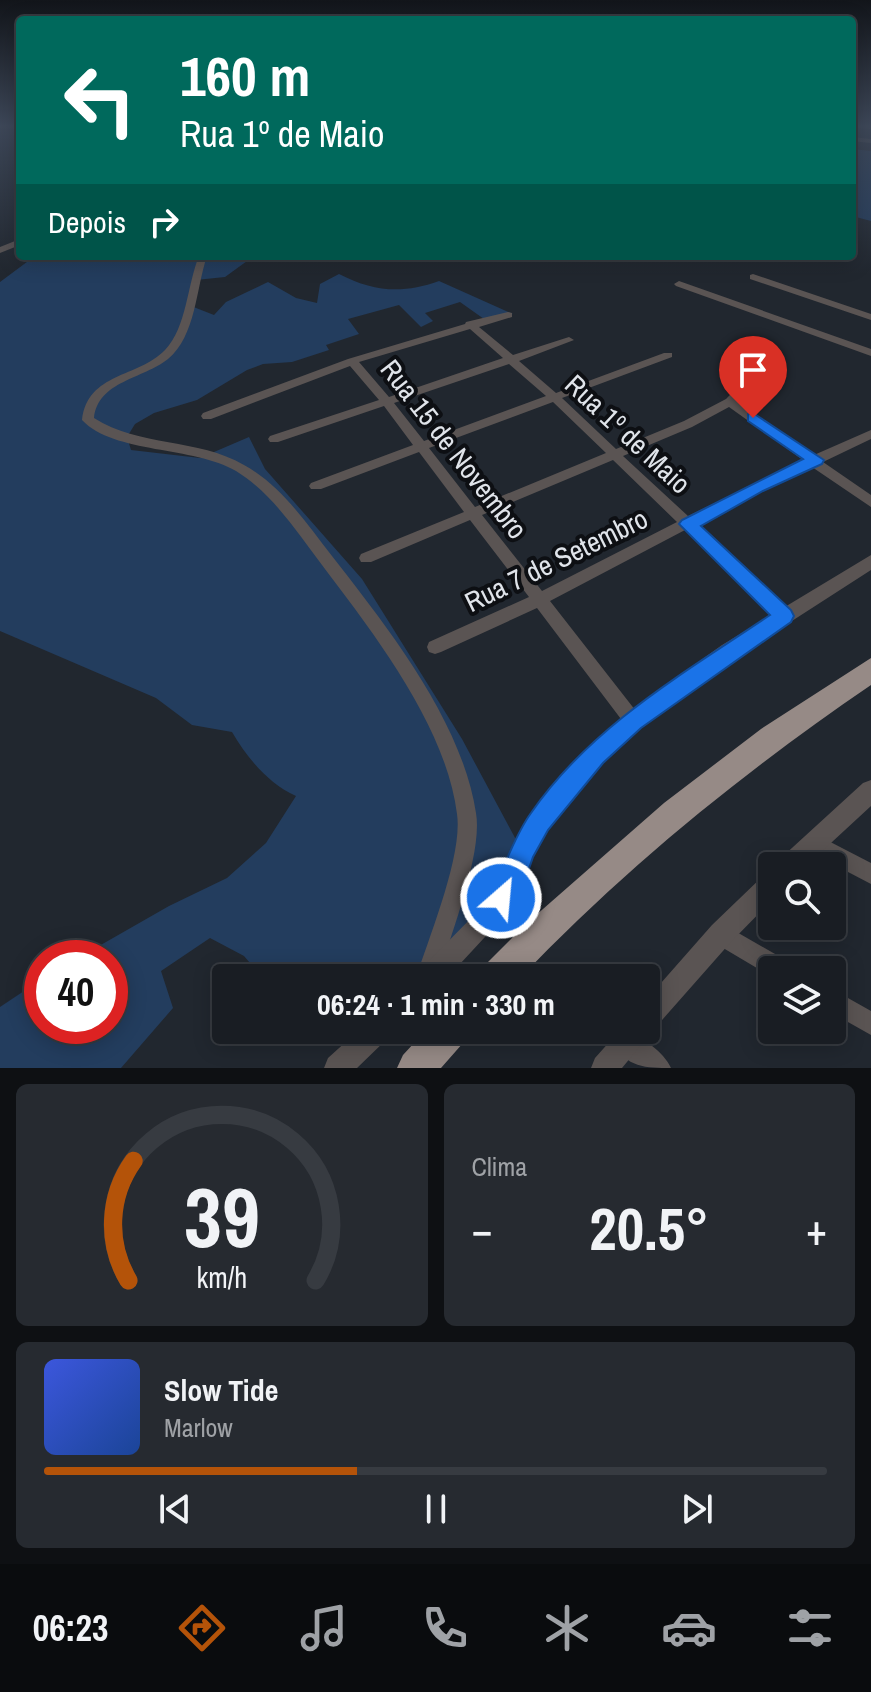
<!DOCTYPE html>
<html lang="pt">
<meta charset="utf-8">
<style>
body{margin:0;font-family:"Archivo Narrow",sans-serif;background:#262a30;color:#f1f3f6;height:100vh;display:flex;flex-direction:column;font-size:30px;white-space:nowrap}
*{box-sizing:border-box;margin:0}
p{font-size:26px;color:#9fa2a6}
.icon{flex:none;width:44px;height:44px;fill:none;stroke:currentColor;stroke-width:2;stroke-linecap:round;stroke-linejoin:round}
.map{position:relative;height:1068px;overflow:hidden}
.drawer{display:flex;flex-direction:column;gap:16px;padding:16px;background:#0e1013;flex:1}
.drawer>*{flex:none}
.guide{position:absolute;left:16px;top:16px;width:840px;height:244px;border-radius:8px;box-shadow:0 4px 20px #0003,0 0 0 2px #373b41;background:#00695c;color:#fff;overflow:hidden}
.controls{position:absolute;left:758px;top:852px;display:grid;gap:16px}
.controls a{display:grid;place-items:center;width:88px;height:88px;border-radius:8px;background:#191d23;box-shadow:0 4px 20px #0003,0 0 0 2px #373b41;font-size:40px}
.speed{position:absolute;left:24px;top:940px;display:flex;gap:16px;font-size:40px;font-weight:700;text-align:center}
.speed>*{display:grid;place-content:center;width:104px;height:104px;border-radius:50%;background:#191d23;box-shadow:0 4px 20px #0003,0 0 0 2px #373b41;line-height:1}
.speed .limit{border:12px solid #d22;background:#fff;color:#111}
.pin{position:absolute;display:grid;place-items:center;width:68px;height:68px;color:#fff;margin:-82px -34px;border-radius:50% 50% 50% 0;rotate:-45deg;box-shadow:0 0 8px #0007}
.pin .icon{rotate:45deg}
.me{position:absolute;width:88px;margin:-44px;rotate:27deg;stroke-linejoin:round;filter:drop-shadow(0 0 6px #0008)}
.turn{display:flex;align-items:center;gap:28px;height:168px;padding:0 32px;font-size:36px}
.turn .icon{width:104px;height:104px;stroke-width:2.5}
.turn b{display:block;font-size:56px;line-height:68px}
.then{display:flex;align-items:center;height:76px;padding:0 32px;background:#0003;gap:16px;font-size:30px}
.big{font-size:60px;font-weight:700;line-height:1.1}
.drawer .card{flex:1;display:flex;flex-direction:column;justify-content:center;gap:12px;min-width:0;padding:0 28px;border-radius:12px;background:#262a30}
.drawer .dial{align-items:center;gap:0}
.dial svg{height:208px;overflow:visible;fill:none;stroke:#373b41;stroke-width:7;stroke-linecap:round;text-anchor:middle}
.dial text{fill:#f1f3f6;stroke:none}
.song{display:flex;align-items:center;gap:24px}
.cover{width:96px;height:96px;border-radius:12px;background:linear-gradient(135deg,hsl(230 70% 55%),hsl(220 70% 35%))}
.played{height:8px;border-radius:4px;background:linear-gradient(90deg,#b45309 40%,#373b41 40%)}
.keys{display:flex;justify-content:space-around;direction:ltr}
.heat{display:flex;justify-content:space-between;align-items:center;font-size:44px;direction:ltr}
.drawer .tiles{flex:1;display:grid;gap:16px;grid-template-columns:1fr 1fr}
.card:last-child{grid-column:span 2}
.trip{position:absolute;left:212px;top:964px;width:448px;height:80px;border-radius:8px;background:#191d23;box-shadow:0 4px 20px #0003,0 0 0 2px #373b41;font-weight:700;line-height:80px;text-align:center}
.tab-bar{display:flex;height:128px;justify-content:space-around;align-items:center;background:#0a0c0e;color:#9fa2a6}
.tab-bar .icon{width:56px;height:56px}
.tab-bar .selected{color:#b45309}
.tab-bar b{font-size:36px;color:#f1f3f6}
.map>svg:first-child{display:block}
.green{fill:#233d5e}
.lines{fill:none;stroke-linecap:round;stroke-linejoin:round}
.minor{fill:#5a5453;fill-rule:evenodd}
.tertiary{fill:#5a5453;fill-rule:evenodd}
.trunk{fill:#968a86;fill-rule:evenodd}
.route{fill:#1a73e8;stroke:#114b97;stroke-width:2}
.labels{text-anchor:middle;stroke-width:8;stroke-linejoin:round;paint-order:stroke}
.street-label{font-size:28px;fill:#e0e4ea;stroke:#0d0f13}
</style>
<div class="map">
<svg width="871" height="1068" viewBox="0 0 871 1068">
<rect width="100%" height="100%" fill="#21272f"/>
<path class="green" d="M 852,149 L 871,151 L 871,221 L 852,216 Z
M 35,256 L 254,256 L 225,277 L 196,280 L 191,306 L 214,315 L 226,302 L 268,282 L 296,298 L 317,303 L 320,284 L 339,274 C 374,292 403,294 439,281 L 513,314 L 484,319 L 460,302 L 425,313 L 433,321 L 421,327 L 399,305 L 348,319 L 359,334 L 326,345 L 329,350 L 292,362 L 263,364 L 247,370 L 197,400 L 154,413 L 135,424 L 127,437 L 131,450 L 200,458 L 249,437 L 265,469 L 362,579 L 462,739 L 528,862 L 416,978 L 263,978 L 244,956 L 210,938 L 161,971 L 173,1008 L 121,1068 L 0,1068 L 0,1007 L 42,979 L 42,1026 L 110,1026 L 110,958 L 78,958 L 169,906 L 227,878 L 266,843 L 296,796 C 268,783 248,759 232,732 L 192,725 L 156,698 L 0,631 L 0,282 Z"/>
<g class="lines">
<path class="minor" d="M 852,125 L 871,125 L 871,129 L 852,127 Z
M 852,137 L 871,139 L 871,143 L 852,141 Z
M 20,239 L 20,245 L 0,253 L 0,247 Z
M 199,256 L 207,256 C 196,288 196,336 168,359 C 143,379 98,381 94,418 C 139,447 198,438 244,465 C 282,486 306,523 332,556 C 388,628 462,721 476,813 C 483,854 450,936 438,978 L 416,978 C 429,937 463,855 457,814 C 446,726 374,634 322,565 C 296,531 273,494 236,471 C 194,446 114,454 82,420 C 88,372 138,378 165,350 C 187,327 187,285 199,256 Z
M 753,274 L 871,314 L 871,320 L 750,279 L 750,275 Z
M 679,281 L 871,349 L 871,356 L 676,286 L 674,284 Z
M 508,312 L 512,313 L 512,317 L 479,327 L 513,355 L 569,337 L 574,340 L 519,361 L 556,393 L 664,353 L 672,353 L 672,357 L 562,398 L 616,449 L 684,421 L 726,399 L 752,372 L 756,371 L 762,374 L 737,401 L 814,455 L 871,430 L 871,439 L 823,462 L 871,495 L 871,507 L 812,467 L 697,524 L 789,611 L 792,616 L 789,621 L 784,623 L 779,621 L 685,530 L 550,601 L 639,715 L 642,721 L 639,727 L 633,729 L 627,727 L 537,608 L 441,652 L 435,654 L 429,652 L 427,647 L 429,642 L 529,597 L 470,520 L 371,562 L 361,562 L 359,558 L 361,554 L 464,512 L 419,452 L 321,489 L 311,489 L 309,486 L 311,483 L 413,445 L 384,406 L 278,442 L 270,442 L 268,439 L 270,436 L 379,400 L 350,366 L 211,419 L 203,419 L 201,416 L 203,413 L 348,359 L 465,324 L 466,322 ZM 470,329 L 503,358 L 389,397 L 359,362 ZM 509,364 L 546,396 L 424,441 L 394,403 ZM 553,402 L 606,453 L 475,507 L 429,448 ZM 729,407 L 803,460 L 688,516 L 623,456 L 692,427 ZM 613,460 L 677,522 L 542,591 L 482,515 Z
M 813,833 L 871,863 L 871,884 L 806,850 L 803,843 L 806,836 Z
M 721,923 L 789,962 L 792,970 L 772,970 L 772,977 L 713,942 L 710,934 L 713,926 Z
M 832,989 L 871,1011 L 871,1035 L 832,1013 Z
M 626,1030 C 642,1037 664,1052 671,1068 C 647,1068 625,1068 614,1042 L 618,1034 Z"/>
<path class="tertiary" d="M 871,555 L 871,570 L 736,657 L 640,728 L 602,762 L 548,829 L 532,857 L 521,888 L 497,924 L 447,978 L 417,978 L 421,969 L 481,908 L 503,874 L 514,844 L 532,813 L 588,748 L 626,714 L 722,645 Z
M 871,780 L 871,806 L 806,866 L 778,866 L 781,858 L 863,783 Z
M 772,871 L 772,900 L 730,943 L 655,1028 L 650,1030 L 646,1039 L 622,1068 L 591,1068 L 595,1058 L 620,1030 L 646,1030 L 646,1000 L 712,925 L 764,875 Z
M 359,1030 L 391,1030 L 387,1039 L 357,1068 L 324,1068 L 328,1058 Z"/>
<path class="trunk" d="M 871,658 L 871,685 C 745,771 626,867 520,978 L 479,978 L 484,966 L 527,923 L 664,803 L 761,729 Z
M 426,1030 L 468,1030 L 463,1043 L 441,1068 L 397,1068 L 403,1055 Z"/>
</g>
<linearGradient id="sky" x2="0" y2="1"><stop stop-color="#12151a"/><stop offset="0.46" stop-color="#3d4758"/><stop offset="1" stop-color="#3d4758" stop-opacity="0"/></linearGradient>
<rect width="871" height="274" fill="url(#sky)"/>
<path class="route" d="M 753,413 L 824,460 L 822,464 L 763,491 L 701,526 L 791,610 L 794,616 L 791,622 L 641,728 L 603,763 L 548,830 L 533,857 L 522,889 L 510,907 L 501,911 L 491,907 L 487,898 L 491,888 C 507,865 514,836 531,813 C 591,726 684,673 770,615 L 679,524 L 682,520 L 803,459 L 748,421 L 748,414 Z"/>
<g class="labels">
<g class="street-label">
<text transform="translate(628 434) rotate(43)" y="10">Rua 1º de Maio</text>
<text transform="translate(454 449) rotate(52)" y="10">Rua 15 de Novembro</text>
<text transform="translate(556 560) rotate(-26)" y="10">Rua 7 de Setembro</text>
</g>
</g>
</svg>
<div class="controls">
<a><svg class="icon" aria-label="search" viewBox="0 0 24 24"><circle cx="10" cy="10" r="6"/><path d="M15 15l6 6"/></svg></a>
<a><svg class="icon" aria-label="layers" viewBox="0 0 24 24"><path d="M12 4l9 5-9 5-9-5zM3 14l9 5 9-5"/></svg></a>
</div>
<div class="speed"><div class="limit">40</div></div>
<div class="pin" style="left:753px;top:418px;background:#d93025"><svg class="icon" aria-label="arrive" viewBox="0 0 24 24"><path d="M6 21V4h12l-3 4 3 4H6"/></svg></div>
<svg class="me" style="left:501px;top:898px" viewBox="-20 -20 40 40"><circle r="17" fill="#1a73e8" stroke="#fff" stroke-width="3"/><path d="M0-11L8 9 0 5-8 9z" fill="#fff"/></svg>
<div class="trip">06:24 · 1 min · 330 m</div>
<div class="guide">
<div class="turn"><svg class="icon" aria-label="left" viewBox="0 0 24 24"><path d="M17 20v-9H6M10 6l-5 5 5 5"/></svg><div><b>160 m</b>Rua 1º de Maio</div></div>
<div class="then">Depois<svg class="icon" aria-label="right" viewBox="0 0 24 24"><path d="M7 20v-9h11M14 6l5 5-5 5"/></svg></div>
</div>
</div>
<section class="drawer">
<div class="tiles">
<div class="card dial"><svg viewBox="0 0 100 80">
<path d="M14 69A42 42 0 1 1 86 69"/>
<path d="M14 69A42 42 0 0 1 16 23" stroke="#b45309"/>
<text x="50" y="56" font-size="32" font-weight="700">39</text>
<text x="50" y="72" font-size="11">km/h</text>
</svg></div>
<div class="card"><p>Clima</p>
<div class="heat"><a>−</a><b class="big">20.5°</b><a>+</a></div>
</div>
<div class="card">
<div class="song"><i class="cover"></i><div><b>Slow Tide</b><p>Marlow</p></div></div>
<div class="played"></div>
<div class="keys"><svg class="icon" aria-label="previous" viewBox="0 0 24 24"><path d="M18 5L8 12l10 7zM5 5v14"/></svg><svg class="icon" aria-label="pause" viewBox="0 0 24 24"><path d="M8 5v14M16 5v14"/></svg><svg class="icon" aria-label="next" viewBox="0 0 24 24"><path d="M6 5l10 7-10 7zM19 5v14"/></svg></div>
</div>
</div>
</section>
<nav class="tab-bar">
<b>06:23</b>
<svg class="icon selected" aria-label="directions" viewBox="0 0 24 24"><path d="M12 3l9 9-9 9-9-9zM9 14v-3h6M13 9l2 2-2 2"/></svg>
<svg class="icon" aria-label="music" viewBox="0 0 24 24"><path d="M9 18V5l10-2v13"/><circle cx="6" cy="18" r="3"/><circle cx="16" cy="16" r="3"/></svg>
<svg class="icon" aria-label="phone" viewBox="0 0 24 24"><path d="M5 4h4l2 5-3 2q2 4 5 5l2-3 5 2v4C11 20 4 13 5 4z"/></svg>
<svg class="icon" aria-label="climate" viewBox="0 0 24 24"><path d="M12 3v18M4 7l16 10M4 17L20 7"/></svg>
<svg class="icon" aria-label="car" viewBox="0 0 24 24"><path d="M5 17H2v-5l4-1 3-4h7l3 4 3 1v5h-3M9 17h6M6 11h13"/><circle cx="7" cy="17" r="2"/><circle cx="17" cy="17" r="2"/></svg>
<svg class="icon" aria-label="filters" viewBox="0 0 24 24"><path d="M4 7h16M4 17h16"/><circle cx="9" cy="7" r="2"/><circle cx="15" cy="17" r="2"/></svg>
</nav>
